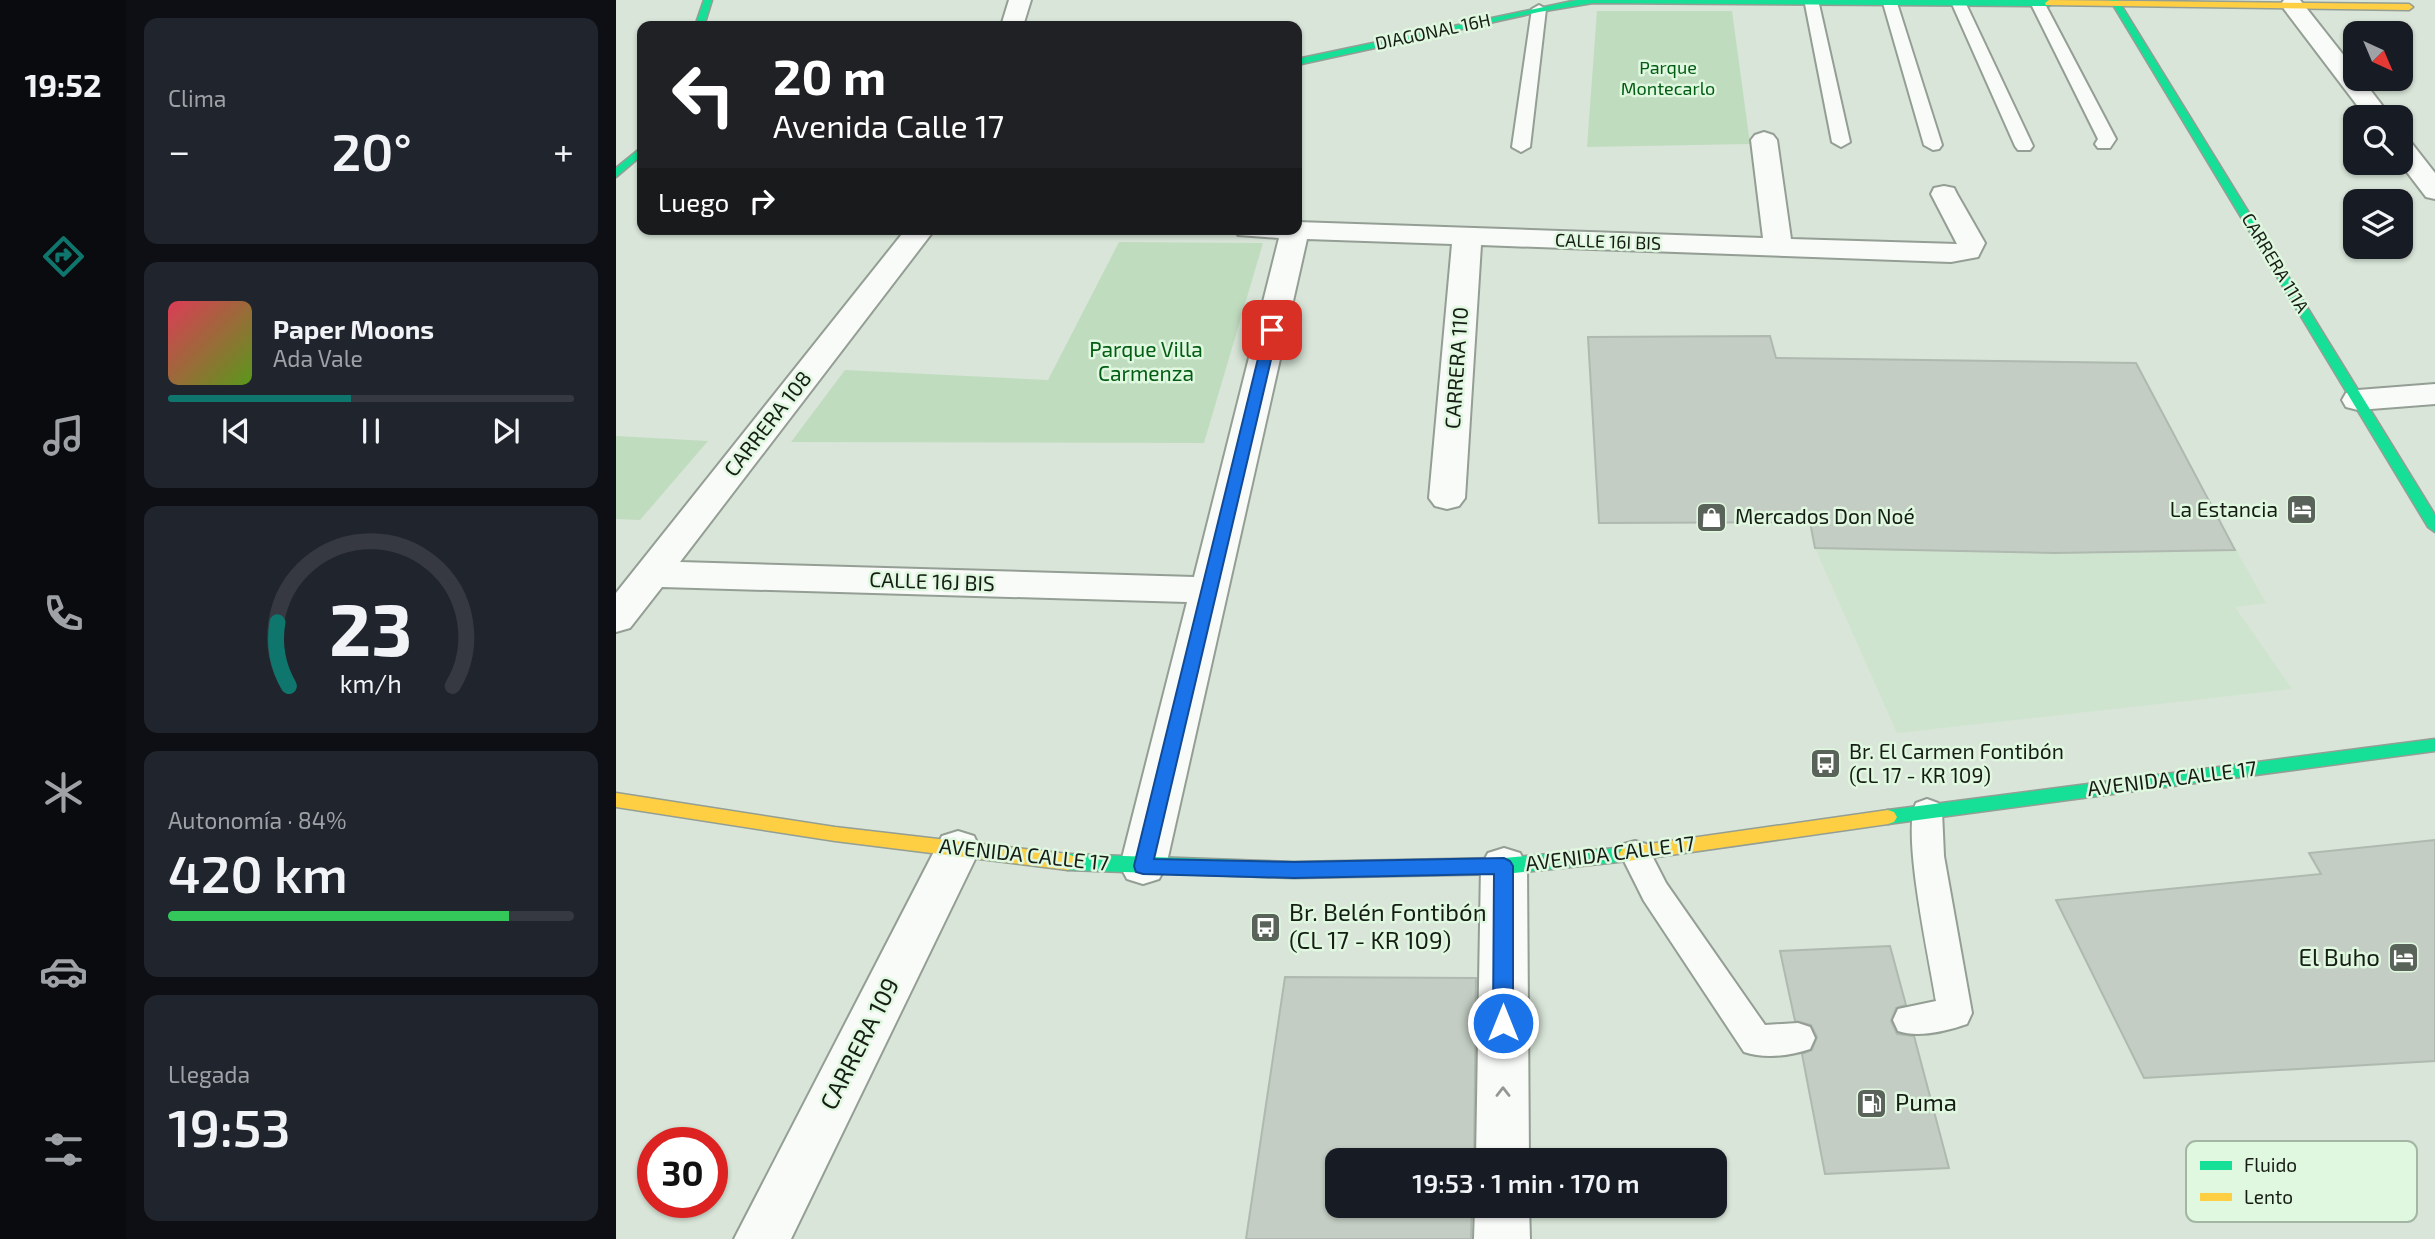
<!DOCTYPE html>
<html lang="es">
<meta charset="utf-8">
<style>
body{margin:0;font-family:"Exo 2",sans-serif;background:#20242c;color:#f1f3f6;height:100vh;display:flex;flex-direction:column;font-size:26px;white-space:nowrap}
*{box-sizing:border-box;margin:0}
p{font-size:23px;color:#9ea1a6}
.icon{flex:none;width:38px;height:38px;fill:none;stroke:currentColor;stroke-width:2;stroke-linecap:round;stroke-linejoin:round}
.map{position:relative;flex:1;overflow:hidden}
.side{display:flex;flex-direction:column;gap:18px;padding:18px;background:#0d0f14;width:490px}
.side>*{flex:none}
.top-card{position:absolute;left:21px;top:21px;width:665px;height:214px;border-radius:14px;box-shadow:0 2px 5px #0004;background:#202124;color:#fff;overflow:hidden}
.needle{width:46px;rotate:136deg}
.controls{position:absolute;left:1727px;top:21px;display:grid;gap:14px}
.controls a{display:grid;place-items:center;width:70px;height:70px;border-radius:14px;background:#171b24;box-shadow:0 2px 5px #0004;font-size:35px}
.speed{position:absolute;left:21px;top:1127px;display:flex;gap:14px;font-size:35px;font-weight:700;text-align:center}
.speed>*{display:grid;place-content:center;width:91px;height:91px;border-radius:50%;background:#171b24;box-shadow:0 2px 5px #0004;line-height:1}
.speed .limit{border:10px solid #d22;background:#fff;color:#111}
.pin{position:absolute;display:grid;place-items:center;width:60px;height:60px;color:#fff;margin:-30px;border-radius:14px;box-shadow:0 4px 10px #0006}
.me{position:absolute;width:77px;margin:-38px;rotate:0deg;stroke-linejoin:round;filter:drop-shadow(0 0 5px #0008)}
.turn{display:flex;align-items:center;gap:24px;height:147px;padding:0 21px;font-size:32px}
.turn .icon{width:91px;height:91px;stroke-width:2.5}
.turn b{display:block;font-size:49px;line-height:60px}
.then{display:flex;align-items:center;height:66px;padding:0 21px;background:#0003;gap:14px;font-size:26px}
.big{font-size:52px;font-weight:600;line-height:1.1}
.side .card{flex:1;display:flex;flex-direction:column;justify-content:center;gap:10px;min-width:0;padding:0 24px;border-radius:14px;background:#20242c}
.side .dial{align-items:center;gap:0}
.dial svg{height:182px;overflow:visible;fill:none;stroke:#363941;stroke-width:7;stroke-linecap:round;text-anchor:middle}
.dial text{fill:#f1f3f6;stroke:none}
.song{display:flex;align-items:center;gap:21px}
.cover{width:84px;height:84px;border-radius:10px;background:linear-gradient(135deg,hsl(350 70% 55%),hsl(90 70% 35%))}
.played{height:7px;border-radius:4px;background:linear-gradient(90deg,#0f766e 45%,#363941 45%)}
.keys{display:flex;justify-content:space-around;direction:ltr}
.heat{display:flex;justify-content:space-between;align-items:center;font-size:38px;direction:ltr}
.charge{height:10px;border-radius:5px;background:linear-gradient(90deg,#34c759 84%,#363941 0)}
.trip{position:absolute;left:709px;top:1148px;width:402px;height:70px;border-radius:14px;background:#171b24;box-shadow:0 2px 5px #0004;font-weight:600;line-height:70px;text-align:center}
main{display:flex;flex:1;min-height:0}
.dock{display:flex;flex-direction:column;width:126px;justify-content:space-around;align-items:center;background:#090b0e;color:#9ea1a6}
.dock .icon{width:49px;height:49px}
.dock .selected{color:#0f766e}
.dock b{font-size:32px;color:#f1f3f6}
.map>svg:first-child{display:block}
.built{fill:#cfe4ce}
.green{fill:#c0dcbf}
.building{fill:#c3cdc3;stroke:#afb9af;stroke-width:2}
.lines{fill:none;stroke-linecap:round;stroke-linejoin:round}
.lane-casing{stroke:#949e94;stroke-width:4}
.street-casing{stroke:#949e94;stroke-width:4}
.fast-casing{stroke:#949e94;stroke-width:3}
.slow-casing{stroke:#949e94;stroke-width:3}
.lane{fill:#f9fbf9;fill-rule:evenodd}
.street{fill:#f9fbf9;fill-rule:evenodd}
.fast{fill:#16e098;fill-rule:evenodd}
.slow{fill:#ffcf43;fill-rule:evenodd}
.oneway{stroke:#939792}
.route{fill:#1a73e8;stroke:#114b97;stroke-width:2}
.labels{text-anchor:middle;stroke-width:5;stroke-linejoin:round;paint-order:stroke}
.far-street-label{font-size:18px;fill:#161d15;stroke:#e0f7e0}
.far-park-label{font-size:18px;fill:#025d13;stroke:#e0f7e0}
.park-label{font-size:21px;fill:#025d13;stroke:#e0f7e0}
.street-label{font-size:21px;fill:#161d15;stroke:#e0f7e0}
.poi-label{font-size:21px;fill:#161d15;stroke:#e0f7e0;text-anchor:start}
.near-poi-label{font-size:24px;fill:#161d15;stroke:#e0f7e0;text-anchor:start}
.near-street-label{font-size:24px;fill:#161d15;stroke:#e0f7e0}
.key{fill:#e0f7e0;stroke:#a3b6a3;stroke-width:2}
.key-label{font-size:19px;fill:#161d15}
</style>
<main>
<nav class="dock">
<b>19:52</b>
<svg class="icon selected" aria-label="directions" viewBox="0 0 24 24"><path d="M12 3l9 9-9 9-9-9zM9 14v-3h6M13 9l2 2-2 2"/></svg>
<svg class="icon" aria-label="music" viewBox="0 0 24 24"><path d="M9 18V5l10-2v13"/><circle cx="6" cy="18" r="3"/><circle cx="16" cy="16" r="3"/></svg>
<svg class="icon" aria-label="phone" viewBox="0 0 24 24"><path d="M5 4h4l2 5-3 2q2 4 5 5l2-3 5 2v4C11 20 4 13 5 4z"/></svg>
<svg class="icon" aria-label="climate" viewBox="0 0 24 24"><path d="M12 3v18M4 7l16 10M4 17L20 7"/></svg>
<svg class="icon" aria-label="car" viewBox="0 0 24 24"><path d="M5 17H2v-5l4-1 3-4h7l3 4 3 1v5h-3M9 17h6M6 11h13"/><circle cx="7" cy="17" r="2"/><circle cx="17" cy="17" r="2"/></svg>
<svg class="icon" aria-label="filters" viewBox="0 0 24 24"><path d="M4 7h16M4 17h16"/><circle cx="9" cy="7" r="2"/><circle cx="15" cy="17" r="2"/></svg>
</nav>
<section class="side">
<div class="card"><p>Clima</p>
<div class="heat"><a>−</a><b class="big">20°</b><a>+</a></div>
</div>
<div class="card">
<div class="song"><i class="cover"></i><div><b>Paper Moons</b><p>Ada Vale</p></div></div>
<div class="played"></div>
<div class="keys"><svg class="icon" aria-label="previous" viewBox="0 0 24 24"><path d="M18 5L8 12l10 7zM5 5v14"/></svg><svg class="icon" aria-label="pause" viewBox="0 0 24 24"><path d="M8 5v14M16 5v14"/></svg><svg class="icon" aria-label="next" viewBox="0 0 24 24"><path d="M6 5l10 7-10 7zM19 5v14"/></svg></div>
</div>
<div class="card dial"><svg viewBox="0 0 100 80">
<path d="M14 69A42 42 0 1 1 86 69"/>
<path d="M14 69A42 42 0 0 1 9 41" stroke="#0f766e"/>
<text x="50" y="56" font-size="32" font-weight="700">23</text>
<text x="50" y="72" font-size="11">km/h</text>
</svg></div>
<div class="card"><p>Autonomía · 84%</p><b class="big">420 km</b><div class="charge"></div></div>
<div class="card"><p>Llegada</p><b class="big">19:53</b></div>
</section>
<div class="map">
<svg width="1819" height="1239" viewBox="0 0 1819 1239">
<rect width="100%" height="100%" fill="#d8e5d8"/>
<path class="built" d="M 1160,358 L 1371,363 L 1557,437 L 1650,603 L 1619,607 L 1676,689 L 1281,733 L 1199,548 Z"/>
<path class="green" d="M 981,11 L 1116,11 L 1134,144 L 971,147 Z
M 503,242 L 647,243 L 588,443 L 175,442 L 229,370 L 432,380 Z
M 0,436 L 92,441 L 24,520 L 0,519 Z"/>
<path class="building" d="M 1154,336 L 1160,358 L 1520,363 L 1619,550 L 1439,553 L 1199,548 L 1194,522 L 983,523 L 972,337 Z
M 1819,840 L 1819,1061 L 1528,1078 L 1440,900 L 1705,874 L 1693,853 Z
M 1274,946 L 1290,1005 L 1280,1008 L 1275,1021 L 1281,1034 L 1298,1036 L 1333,1168 L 1209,1174 L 1186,1054 L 1196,1050 L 1201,1037 L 1195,1025 L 1179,1021 L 1164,951 Z
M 669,977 L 860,978 L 858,1160 L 721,1160 L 721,1206 L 856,1206 L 855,1239 L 630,1239 Z"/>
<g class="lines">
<defs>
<path id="lane" d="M 1194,0 L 1203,4 L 1234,142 L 1225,147 L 1216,142 L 1189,4 Z
M 1269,0 L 1279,0 L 1281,3 L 1326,145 L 1323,149 L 1317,150 L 1308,145 L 1267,3 Z
M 1338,1 L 1345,0 L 1350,4 L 1417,146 L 1414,150 L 1402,150 L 1399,146 L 1336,4 Z
M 1417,1 L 1424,0 L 1429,4 L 1500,139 L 1494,148 L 1482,148 L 1479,144 L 1482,139 L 1415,4 Z
M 923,5 L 930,9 L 914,147 L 905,152 L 896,147 L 916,9 Z
M 1311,799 L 1322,803 L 1326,811 L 1328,856 L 1356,1013 L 1351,1024 C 1331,1031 1302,1038 1282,1031 L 1277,1020 L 1282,1009 L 1320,1001 C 1314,962 1285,832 1300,803 Z
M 1019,841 L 1030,844 L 1050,883 L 1149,1025 L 1182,1023 L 1194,1027 L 1199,1038 L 1194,1049 C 1174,1056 1148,1059 1128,1052 L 1028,901 L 1004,853 L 1008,844 Z"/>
<path id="street" d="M 393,0 L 415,0 L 407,26 L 385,26 Z
M 1668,0 L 1684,0 L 1740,71 L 1740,79 L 1746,79 L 1775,117 L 1750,117 L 1668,9 L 1665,4 Z
M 1148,132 L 1157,135 L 1161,140 L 1175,239 L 1341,244 L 1315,194 L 1318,188 L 1328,186 L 1338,188 L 1341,194 L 1369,243 L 1362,257 L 1335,262 L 865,245 L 849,498 L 843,506 L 831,509 L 819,506 L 813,498 L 836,244 L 691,239 L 550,866 L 543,879 L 527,884 L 511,879 L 504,866 L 571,602 L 46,587 L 14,628 L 0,632 L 0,593 L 290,229 L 319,229 L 64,562 L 578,577 L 663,238 L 622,235 L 618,229 L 681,229 L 681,222 L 1147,238 L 1135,140 L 1139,135 Z
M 1785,138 L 1794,141 L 1819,173 L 1819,199 L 1810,197 L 1784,163 Z
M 1819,384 L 1819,404 L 1742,410 L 1730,407 L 1726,400 L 1730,393 L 1742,390 Z
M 342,831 L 358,836 L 364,849 L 175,1239 L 118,1239 L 326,836 Z
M 888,848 L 904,853 L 911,866 L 913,1160 L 860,1160 L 865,866 L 872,853 Z
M 859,1206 L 913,1206 L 914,1239 L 858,1239 Z"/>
<path id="fast" d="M 88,0 L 96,0 L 88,26 L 79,26 Z
M 961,0 L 1433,0 L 1437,3 L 1433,6 L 977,3 L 923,12 L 681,65 L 681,59 Z
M 1494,0 L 1502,0 L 1819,515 L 1819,532 L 1812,527 Z
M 26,147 L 26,155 L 0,177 L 0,168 Z
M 1819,739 L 1819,751 L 1272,824 L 1266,822 L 1263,817 L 1266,812 L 1272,810 Z
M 1012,847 L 1018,849 L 1021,854 L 1018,859 L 1012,861 L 888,874 L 678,878 L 452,870 L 445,867 L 443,862 L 445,857 L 452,854 L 678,862 L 888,858 Z"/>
<path id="slow" d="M 1433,0 L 1793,4 L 1797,7 L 1793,10 L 1430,5 L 1429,3 Z
M 0,793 L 219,827 L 452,854 L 459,857 L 461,862 L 459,867 L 452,870 L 219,841 L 0,807 Z
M 1272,810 L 1278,812 L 1281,817 L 1278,822 L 1272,824 L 1012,861 L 1006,859 L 1003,854 L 1006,849 L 1012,847 Z"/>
</defs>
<use href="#lane" class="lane-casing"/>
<use href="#street" class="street-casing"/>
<use href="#fast" class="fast-casing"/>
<use href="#slow" class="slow-casing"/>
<use href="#lane" class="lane"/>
<use href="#street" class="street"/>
<use href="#fast" class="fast"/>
<use href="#slow" class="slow"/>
</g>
<defs><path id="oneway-chevron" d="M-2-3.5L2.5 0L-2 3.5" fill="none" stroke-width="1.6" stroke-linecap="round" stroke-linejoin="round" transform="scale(1.75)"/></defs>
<use class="oneway" href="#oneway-chevron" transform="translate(887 1092) rotate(-90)"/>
<path class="route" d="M 656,326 L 662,330 L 538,859 L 678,862 L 888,858 L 894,861 L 897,866 L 897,1023 L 894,1029 L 887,1032 L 880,1029 L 877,1023 L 878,874 L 678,878 L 527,874 L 520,872 L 518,866 L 649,330 Z"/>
<defs>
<symbol id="hotel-square" viewBox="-11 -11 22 22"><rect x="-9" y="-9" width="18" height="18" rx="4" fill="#5a6359" stroke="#e0f7e0"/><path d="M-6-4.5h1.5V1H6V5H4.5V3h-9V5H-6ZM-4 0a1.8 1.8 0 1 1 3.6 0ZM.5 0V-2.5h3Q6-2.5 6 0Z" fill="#fff"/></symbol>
<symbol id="shop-square" viewBox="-11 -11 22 22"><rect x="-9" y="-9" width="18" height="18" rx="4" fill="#5a6359" stroke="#e0f7e0"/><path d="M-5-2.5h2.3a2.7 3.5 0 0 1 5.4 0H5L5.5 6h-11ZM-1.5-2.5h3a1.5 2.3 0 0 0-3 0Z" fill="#fff"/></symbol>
<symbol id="bus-square" viewBox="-11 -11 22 22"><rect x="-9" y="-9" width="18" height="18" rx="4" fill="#5a6359" stroke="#e0f7e0"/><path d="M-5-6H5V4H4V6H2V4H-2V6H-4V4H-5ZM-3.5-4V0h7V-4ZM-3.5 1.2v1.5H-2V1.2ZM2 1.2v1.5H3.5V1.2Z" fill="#fff"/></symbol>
<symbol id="fuel-square" viewBox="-11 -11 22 22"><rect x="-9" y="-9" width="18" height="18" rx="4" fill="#5a6359" stroke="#e0f7e0"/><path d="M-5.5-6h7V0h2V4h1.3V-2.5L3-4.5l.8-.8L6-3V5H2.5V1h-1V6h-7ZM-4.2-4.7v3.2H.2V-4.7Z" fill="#fff"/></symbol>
</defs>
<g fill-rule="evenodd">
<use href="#hotel-square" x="1668" y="492" width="35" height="35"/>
<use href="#shop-square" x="1078" y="500" width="35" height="35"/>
<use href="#bus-square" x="1192" y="746" width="35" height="35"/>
<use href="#bus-square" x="632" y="910" width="35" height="35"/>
<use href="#hotel-square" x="1770" y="940" width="35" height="35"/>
<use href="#fuel-square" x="1238" y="1086" width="35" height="35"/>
</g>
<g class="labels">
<g class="far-street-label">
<text transform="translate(817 32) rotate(-12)" y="6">DIAGONAL 16H</text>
<text transform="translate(992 242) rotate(2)" y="6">CALLE 16I BIS</text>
<text transform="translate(1659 263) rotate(59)" y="6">CARRERA 111A</text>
</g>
<g class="far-park-label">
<text x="1052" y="74">Parque<tspan x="1052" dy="21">Montecarlo</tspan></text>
</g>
<g class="park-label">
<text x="530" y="357">Parque Villa<tspan x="530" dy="24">Carmenza</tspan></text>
</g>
<g class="street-label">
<text transform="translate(841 368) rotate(-86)" y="7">CARRERA 110</text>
<text transform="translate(152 424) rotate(-52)" y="7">CARRERA 108</text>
<text transform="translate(316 582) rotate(2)" y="7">CALLE 16J BIS</text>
<text transform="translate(1556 779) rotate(-7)" y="7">AVENIDA CALLE 17</text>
<text transform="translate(994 854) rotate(-7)" y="7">AVENIDA CALLE 17</text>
<text transform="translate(408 855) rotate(6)" y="7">AVENIDA CALLE 17</text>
</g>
<g class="poi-label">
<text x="1662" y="517" text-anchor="end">La Estancia</text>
<text x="1119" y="524">Mercados Don Noé</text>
<text x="1233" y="759">Br. El Carmen Fontibón<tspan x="1233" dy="24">(CL 17 - KR 109)</tspan></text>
</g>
<g class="near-poi-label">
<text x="673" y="921">Br. Belén Fontibón<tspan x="673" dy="28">(CL 17 - KR 109)</tspan></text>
<text x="1764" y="966" text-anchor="end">El Buho</text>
<text x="1279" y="1111">Puma</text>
</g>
<g class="near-street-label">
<text transform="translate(244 1044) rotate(-63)" y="8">CARRERA 109</text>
</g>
</g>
<rect x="1570" y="1141" width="231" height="81" rx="10" class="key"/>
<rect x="1584" y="1161" width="32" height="9" fill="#16e098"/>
<rect x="1584" y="1193" width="32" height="8" fill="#ffcf43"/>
<g class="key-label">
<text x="1628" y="1172">Fluido</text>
<text x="1628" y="1204">Lento</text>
</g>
</svg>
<div class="controls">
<a><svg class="needle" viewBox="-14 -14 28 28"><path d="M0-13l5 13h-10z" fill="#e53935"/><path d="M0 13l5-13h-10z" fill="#9ea1a6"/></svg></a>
<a><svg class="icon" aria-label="search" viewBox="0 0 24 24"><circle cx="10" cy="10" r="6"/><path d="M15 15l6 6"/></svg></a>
<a><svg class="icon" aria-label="layers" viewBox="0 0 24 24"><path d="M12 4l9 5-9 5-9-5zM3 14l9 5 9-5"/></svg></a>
</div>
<div class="speed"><div class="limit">30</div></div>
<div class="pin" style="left:656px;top:330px;background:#d93025"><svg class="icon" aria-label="arrive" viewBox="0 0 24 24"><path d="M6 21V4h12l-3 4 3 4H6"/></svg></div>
<svg class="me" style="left:887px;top:1023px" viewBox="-20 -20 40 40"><circle r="17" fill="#1a73e8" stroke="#fff" stroke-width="3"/><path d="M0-11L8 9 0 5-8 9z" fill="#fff"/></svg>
<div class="trip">19:53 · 1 min · 170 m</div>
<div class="top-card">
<div class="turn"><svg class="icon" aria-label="left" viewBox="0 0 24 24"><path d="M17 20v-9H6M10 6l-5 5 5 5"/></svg><div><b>20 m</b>Avenida Calle 17</div></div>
<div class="then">Luego<svg class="icon" aria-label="right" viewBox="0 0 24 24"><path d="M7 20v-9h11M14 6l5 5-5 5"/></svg></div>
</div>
</div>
</main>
